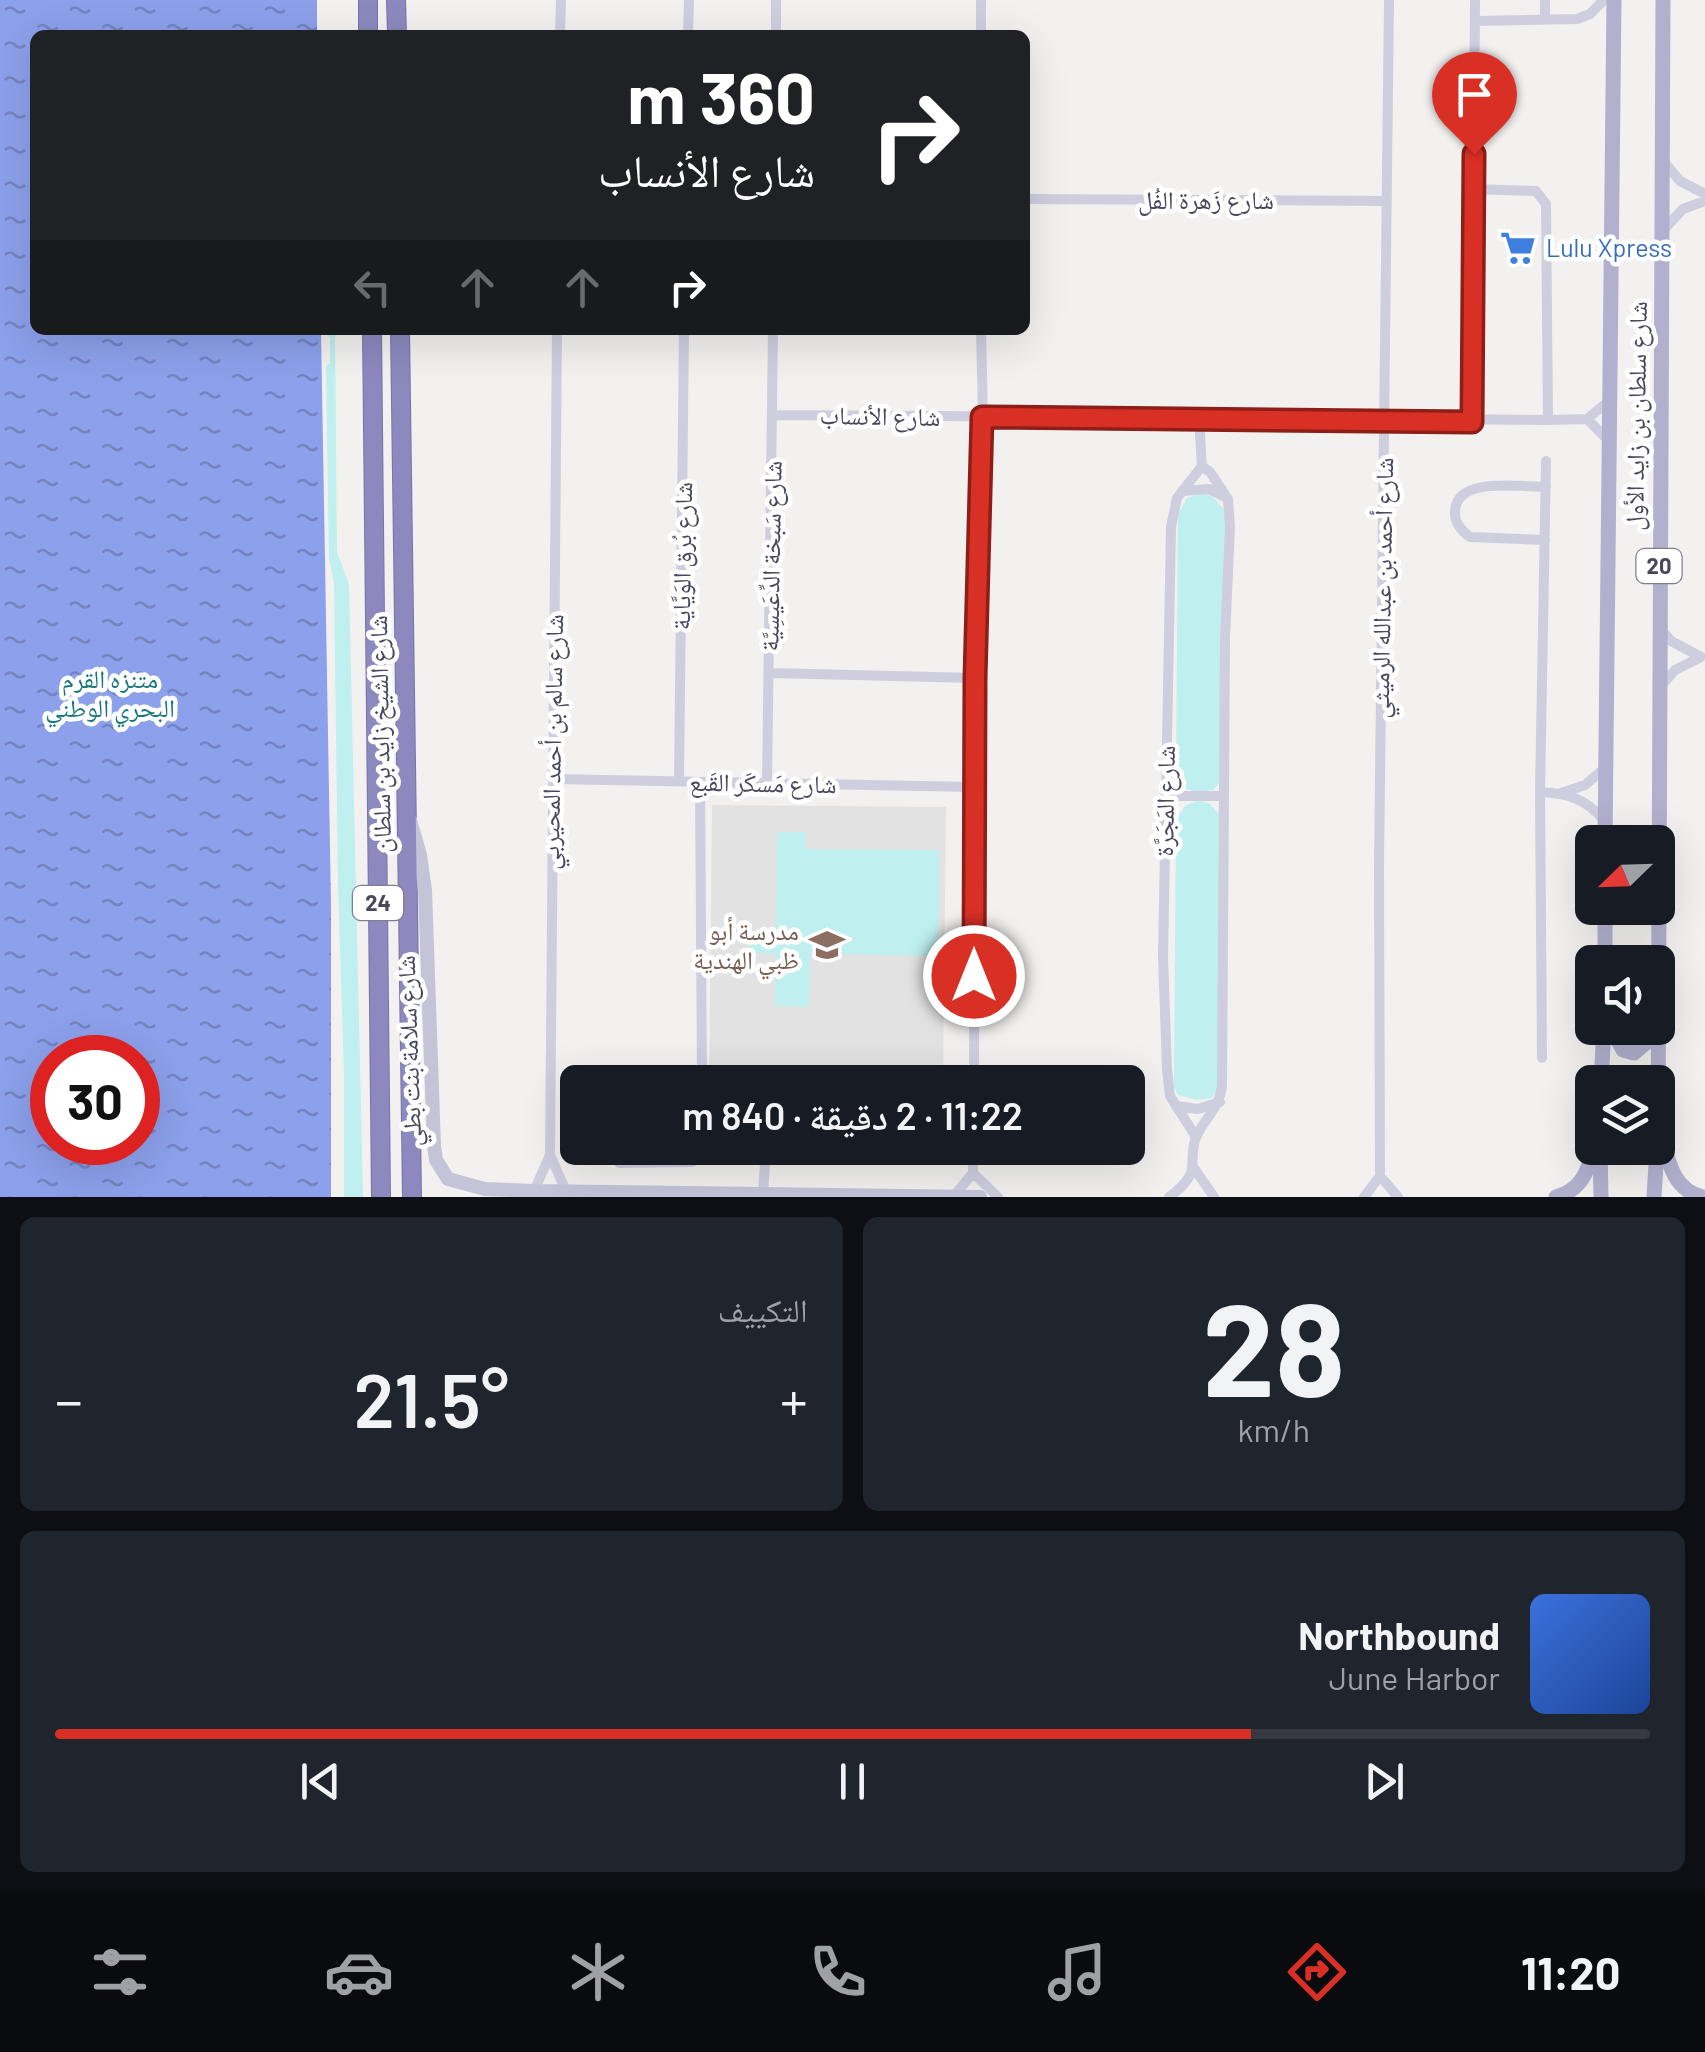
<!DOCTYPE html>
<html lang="ar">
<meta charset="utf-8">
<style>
body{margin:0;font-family:Barlow,"Noto Naskh Arabic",sans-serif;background:#20242c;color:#f1f3f6;direction:rtl;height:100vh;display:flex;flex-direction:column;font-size:38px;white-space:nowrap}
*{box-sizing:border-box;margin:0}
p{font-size:32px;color:#9ea1a6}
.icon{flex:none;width:55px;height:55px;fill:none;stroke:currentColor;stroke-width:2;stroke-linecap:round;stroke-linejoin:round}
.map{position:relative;height:1197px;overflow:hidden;direction:ltr}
.details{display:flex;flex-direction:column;gap:20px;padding:20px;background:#0d0f14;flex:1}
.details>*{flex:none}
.banner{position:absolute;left:30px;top:30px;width:1000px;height:305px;border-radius:15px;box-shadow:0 10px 40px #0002;direction:rtl;background:#202124;color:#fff;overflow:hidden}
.needle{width:65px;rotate:247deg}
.controls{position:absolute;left:1575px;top:825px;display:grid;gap:20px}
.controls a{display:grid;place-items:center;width:100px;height:100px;border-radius:15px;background:#171b24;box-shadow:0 10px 40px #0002;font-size:50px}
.speed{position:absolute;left:30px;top:1035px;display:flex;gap:20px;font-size:50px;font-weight:700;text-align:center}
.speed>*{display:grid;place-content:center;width:130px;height:130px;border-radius:50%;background:#171b24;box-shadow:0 10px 40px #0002;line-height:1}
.speed .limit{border:15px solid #d22;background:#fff;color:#111}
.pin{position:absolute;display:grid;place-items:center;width:85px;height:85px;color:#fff;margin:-102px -42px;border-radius:50% 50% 50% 0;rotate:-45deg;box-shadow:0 0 10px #0007}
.pin .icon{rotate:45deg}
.me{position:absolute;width:110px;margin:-55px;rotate:0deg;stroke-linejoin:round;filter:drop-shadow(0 0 8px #0008)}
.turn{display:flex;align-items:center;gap:35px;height:210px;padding:0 50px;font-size:45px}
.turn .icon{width:130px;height:130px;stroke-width:2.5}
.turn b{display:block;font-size:70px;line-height:85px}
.lanes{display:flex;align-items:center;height:95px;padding:0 50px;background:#0003;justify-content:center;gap:50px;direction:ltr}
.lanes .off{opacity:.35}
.big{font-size:75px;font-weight:600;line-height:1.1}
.details .tile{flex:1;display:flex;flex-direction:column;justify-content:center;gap:15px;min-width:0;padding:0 35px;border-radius:15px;background:#20242c}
.details .dial{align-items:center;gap:0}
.dial b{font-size:130px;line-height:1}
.song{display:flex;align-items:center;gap:30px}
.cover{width:120px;height:120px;border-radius:15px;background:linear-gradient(135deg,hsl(220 70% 55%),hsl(220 70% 35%))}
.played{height:10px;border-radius:5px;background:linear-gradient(90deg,#d93025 75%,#363941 75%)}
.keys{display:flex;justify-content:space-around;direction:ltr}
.heat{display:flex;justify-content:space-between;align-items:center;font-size:55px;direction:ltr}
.details .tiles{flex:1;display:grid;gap:20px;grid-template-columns:1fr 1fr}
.tile:last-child{grid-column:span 2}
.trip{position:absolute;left:560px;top:1065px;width:585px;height:100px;border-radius:15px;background:#171b24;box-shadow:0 10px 40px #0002;font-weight:600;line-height:100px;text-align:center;direction:rtl}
.menu{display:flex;height:160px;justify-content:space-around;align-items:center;background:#090b0e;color:#9ea1a6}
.menu .icon{width:70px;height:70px}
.menu .selected{color:#d93025}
.menu b{font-size:45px;color:#f1f3f6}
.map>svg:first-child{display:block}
.education{fill:#e3e2e2}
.park{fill:#bfefee}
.water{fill:url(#water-ripples);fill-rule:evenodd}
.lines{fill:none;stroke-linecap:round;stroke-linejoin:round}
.highway-casing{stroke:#7973aa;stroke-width:20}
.street{stroke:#cfcedf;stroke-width:10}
.secondary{stroke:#c5c3d8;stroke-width:14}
.primary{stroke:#b2b0ce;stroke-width:15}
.highway{stroke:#8d88be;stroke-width:18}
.route-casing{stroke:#8d1f18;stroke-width:25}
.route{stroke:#d93025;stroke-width:18}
.labels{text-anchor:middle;stroke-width:9;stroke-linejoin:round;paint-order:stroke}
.shield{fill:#fff;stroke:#807f8e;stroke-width:2.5}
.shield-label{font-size:22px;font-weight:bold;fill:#49485d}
.street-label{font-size:25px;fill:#49485d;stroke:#fff}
.shop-label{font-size:25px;fill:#366cbe;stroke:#fff;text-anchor:start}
.park-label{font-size:25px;fill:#18767f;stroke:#fff}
.education-label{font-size:25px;fill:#785e54;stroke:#fff;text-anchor:end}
</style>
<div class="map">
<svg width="1705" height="1197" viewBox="0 0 1705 1197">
<defs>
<pattern id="water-ripples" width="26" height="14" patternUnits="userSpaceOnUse" patternTransform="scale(2.5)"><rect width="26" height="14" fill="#8ca0eb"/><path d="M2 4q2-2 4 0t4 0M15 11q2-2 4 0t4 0" fill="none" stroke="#7484c2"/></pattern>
</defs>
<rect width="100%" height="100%" fill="#f2f1f0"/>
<path class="education" d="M 712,805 L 946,807 L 943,1082 L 709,1082 Z"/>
<path class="park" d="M 327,330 L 335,330 L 337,552 L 349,584 L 363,1197 L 344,1197 L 344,1074 L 338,884 L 334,583 L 329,557 L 326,365 L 330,364 L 330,337 L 327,336 Z
M 1201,493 L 1212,496 L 1225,511 L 1222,778 L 1214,790 L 1198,792 L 1180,787 L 1176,778 L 1178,514 L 1187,498 Z
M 1199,800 L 1210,804 L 1223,819 L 1220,1086 L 1212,1098 L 1196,1100 L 1178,1095 L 1174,1086 L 1176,821 L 1185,806 Z
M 777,832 L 806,832 L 806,849 L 939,850 L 938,956 L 810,954 L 809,1007 L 775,1006 L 776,954 L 749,953 L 750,936 L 776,935 Z"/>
<path class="water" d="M 0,0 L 317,0 L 317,35 L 35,35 L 35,330 L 321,330 L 331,907 L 331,1197 L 0,1197 ZM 52,1058 L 138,1058 L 138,1142 L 52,1142 Z"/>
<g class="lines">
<defs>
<path id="highway" d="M 368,0 L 368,35
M 396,0 L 397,35
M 372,330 L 381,1197
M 400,330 L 412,1197"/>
</defs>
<use href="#highway" class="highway-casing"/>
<path class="street" d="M 1545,20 L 1545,0
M 1475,21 L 1577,19 L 1590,14 L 1604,0
M 560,35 L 561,0
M 688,35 L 689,0
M 776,35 L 776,0
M 981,35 L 981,0
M 1664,162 L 1680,181 L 1705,194
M 1474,189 L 1536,191 L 1546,204 L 1548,420
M 1025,199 L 1386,201
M 1664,229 L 1683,209 L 1705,201
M 557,330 L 550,1155 L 566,1191
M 772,415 L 1548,420 L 1587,419 L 1610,400
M 1587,419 L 1610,442
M 1472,421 L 1475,0
M 1182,491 L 1209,489 L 1227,498
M 1545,540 L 1470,537 C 1461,530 1454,523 1455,511 C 1457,476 1520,487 1546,487
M 1659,627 L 1671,641 L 1701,657
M 770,673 L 975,678
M 1662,685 L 1675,670 L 1701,657
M 552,779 L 974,787
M 679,781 L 684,330
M 700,782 L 702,1082
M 767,783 L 773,330
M 1540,792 C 1568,793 1586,799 1605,821
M 1561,793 L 1585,785 L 1605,768
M 1165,796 L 1224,796
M 1542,1058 L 1540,792 L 1546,461
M 974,1082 L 975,727 L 983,417 L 981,330
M 1176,1106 L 1198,1109 L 1220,1102
M 1196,1137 L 1170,1096 L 1167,1069 L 1163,956 L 1171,527 L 1177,498 L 1202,466
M 619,1163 L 692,1162 L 700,1158 L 703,1148
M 1194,1168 L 1214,1197
M 973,1173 L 998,1197
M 1380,1176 L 1398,1197
M 534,1191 L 550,1155
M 763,1194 L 766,1148
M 953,1197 L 973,1173 L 973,1148
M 1169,1197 C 1206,1170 1185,1162 1197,1135 C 1206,1117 1219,1108 1222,1087 L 1225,640 L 1230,527 L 1228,499 L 1210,472 L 1202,466 L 1199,419
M 1364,1197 L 1380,1176 L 1379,866 L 1389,0"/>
<path class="secondary" d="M 410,820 L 420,855 L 425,890 L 434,1146 L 436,1160 L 448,1179 L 485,1189 L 534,1191 L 980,1197"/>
<path class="primary" d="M 1605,842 L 1614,0
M 1605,908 L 1605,962
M 1611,1028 L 1623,1050 L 1634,1053 L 1648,1041 L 1651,1028
M 1601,1082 L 1604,1028
M 1659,1124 C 1667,1152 1669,1190 1703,1197
M 1658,1132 L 1663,0
M 1600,1148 L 1601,1197
M 1556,1197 C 1581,1190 1588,1172 1594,1148
M 1654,1197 L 1657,1148"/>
<use href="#highway" class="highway"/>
</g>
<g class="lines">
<defs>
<path id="route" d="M 974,976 L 975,678 L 982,417 L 1472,422 L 1474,154"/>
</defs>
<use href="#route" class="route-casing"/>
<use href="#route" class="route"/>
</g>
<defs>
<symbol id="supermarket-bare" viewBox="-9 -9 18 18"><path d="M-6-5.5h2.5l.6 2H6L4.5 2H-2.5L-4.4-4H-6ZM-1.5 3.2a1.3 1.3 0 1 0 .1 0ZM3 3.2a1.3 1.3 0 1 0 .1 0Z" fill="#3f7fe0" stroke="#fff" stroke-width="2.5" paint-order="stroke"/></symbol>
<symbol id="school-bare" viewBox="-9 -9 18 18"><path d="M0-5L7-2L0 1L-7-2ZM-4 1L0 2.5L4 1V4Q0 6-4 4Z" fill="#8d6e63" stroke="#fff" stroke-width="2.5" paint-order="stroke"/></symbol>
</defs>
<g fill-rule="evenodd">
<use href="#supermarket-bare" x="1493" y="223" width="50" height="50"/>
<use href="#school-bare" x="802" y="920" width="50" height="50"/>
</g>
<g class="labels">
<g class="shield">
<rect x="1636.5" y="549" width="45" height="34" rx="8"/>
<rect x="353" y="886" width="50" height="34" rx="8"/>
</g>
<g class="shield-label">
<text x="1659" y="574">20</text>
<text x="378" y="911">24</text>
</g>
<g class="street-label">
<text x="1206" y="209">شارع زَهرة الفُل</text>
<text transform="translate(880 416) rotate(1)" y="9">شارع الأنساب</text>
<text transform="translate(1636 416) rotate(-89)" y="9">شارع سلطان بن زايد الأول</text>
<text transform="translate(682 556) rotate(-89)" y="9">شارع بُرق الوَيَّاية</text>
<text transform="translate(771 556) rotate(-89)" y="9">شارع سَبخة الدِّعَيسِيَّة</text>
<text transform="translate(1382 588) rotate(-89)" y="9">شارع أحمد بن عبدالله الرميثي</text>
<text transform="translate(380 734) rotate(-91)" y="9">شارع الشيخ زايد بن سلطان</text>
<text transform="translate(552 742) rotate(-89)" y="9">شارع سالم بن أحمد المحيربي</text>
<text transform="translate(763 783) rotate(1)" y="9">شارع مَسكَر القَبع</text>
<text transform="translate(1165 801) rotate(-89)" y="9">شارع المَجَرَّة</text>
<text transform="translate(409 1051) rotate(-92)" y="9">شارع سلامة بنت بطي</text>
</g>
<g class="shop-label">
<text x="1546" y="257">Lulu Xpress</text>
</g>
<g class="park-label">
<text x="110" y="688">متنزه القرم<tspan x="110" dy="29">البحري الوطني</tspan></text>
</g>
<g class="education-label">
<text x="799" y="940">مدرسة أبو<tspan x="799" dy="29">ظبي الهندية</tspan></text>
</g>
</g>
</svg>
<div class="controls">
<a><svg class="needle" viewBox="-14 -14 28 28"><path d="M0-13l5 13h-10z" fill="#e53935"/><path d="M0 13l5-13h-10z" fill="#9ea1a6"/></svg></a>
<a><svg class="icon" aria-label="sound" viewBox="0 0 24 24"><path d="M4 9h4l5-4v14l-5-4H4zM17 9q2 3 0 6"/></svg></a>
<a><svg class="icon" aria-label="layers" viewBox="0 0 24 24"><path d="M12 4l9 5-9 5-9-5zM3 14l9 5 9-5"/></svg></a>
</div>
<div class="speed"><div class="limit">30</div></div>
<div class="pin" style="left:1474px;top:154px;background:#d93025"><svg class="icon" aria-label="arrive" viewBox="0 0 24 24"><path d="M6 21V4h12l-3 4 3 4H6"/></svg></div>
<svg class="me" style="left:974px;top:976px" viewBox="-20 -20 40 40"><circle r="17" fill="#d93025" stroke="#fff" stroke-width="3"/><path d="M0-11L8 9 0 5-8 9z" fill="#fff"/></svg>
<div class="trip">11:22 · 2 دقيقة · 840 m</div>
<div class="banner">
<div class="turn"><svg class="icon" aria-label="right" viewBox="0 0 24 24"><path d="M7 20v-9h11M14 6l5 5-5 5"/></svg><div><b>360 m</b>شارع الأنساب</div></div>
<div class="lanes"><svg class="icon off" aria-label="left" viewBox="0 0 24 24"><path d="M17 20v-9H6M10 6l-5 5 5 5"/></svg><svg class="icon off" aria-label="ahead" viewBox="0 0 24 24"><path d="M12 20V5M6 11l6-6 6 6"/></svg><svg class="icon off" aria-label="ahead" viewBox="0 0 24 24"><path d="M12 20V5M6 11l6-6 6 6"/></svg><svg class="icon" aria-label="right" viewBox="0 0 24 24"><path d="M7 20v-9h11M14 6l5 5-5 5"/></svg></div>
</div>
</div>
<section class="details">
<div class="tiles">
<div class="tile dial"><b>28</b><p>km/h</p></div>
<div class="tile"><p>التكييف</p>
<div class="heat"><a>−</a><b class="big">21.5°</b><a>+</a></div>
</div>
<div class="tile">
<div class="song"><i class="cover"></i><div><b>Northbound</b><p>June Harbor</p></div></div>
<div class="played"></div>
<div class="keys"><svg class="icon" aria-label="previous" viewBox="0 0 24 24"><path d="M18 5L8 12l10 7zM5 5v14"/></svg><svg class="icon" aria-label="pause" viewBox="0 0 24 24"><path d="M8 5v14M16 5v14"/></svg><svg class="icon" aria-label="next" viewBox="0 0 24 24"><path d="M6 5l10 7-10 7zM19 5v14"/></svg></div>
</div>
</div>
</section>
<nav class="menu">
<b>11:20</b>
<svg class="icon selected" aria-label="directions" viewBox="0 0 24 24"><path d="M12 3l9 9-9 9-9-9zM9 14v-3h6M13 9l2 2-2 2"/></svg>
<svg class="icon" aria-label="music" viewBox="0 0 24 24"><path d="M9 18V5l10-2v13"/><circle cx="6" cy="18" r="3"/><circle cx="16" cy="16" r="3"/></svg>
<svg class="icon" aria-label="phone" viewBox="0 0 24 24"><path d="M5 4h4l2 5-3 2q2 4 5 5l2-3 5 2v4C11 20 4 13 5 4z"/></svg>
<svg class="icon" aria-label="climate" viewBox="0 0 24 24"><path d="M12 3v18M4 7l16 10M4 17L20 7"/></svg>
<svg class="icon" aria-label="car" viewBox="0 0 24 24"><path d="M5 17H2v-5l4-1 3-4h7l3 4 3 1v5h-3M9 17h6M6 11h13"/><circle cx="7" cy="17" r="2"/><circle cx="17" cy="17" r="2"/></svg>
<svg class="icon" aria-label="filters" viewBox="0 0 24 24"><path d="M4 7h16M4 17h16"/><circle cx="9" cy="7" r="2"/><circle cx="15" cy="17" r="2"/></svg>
</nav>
